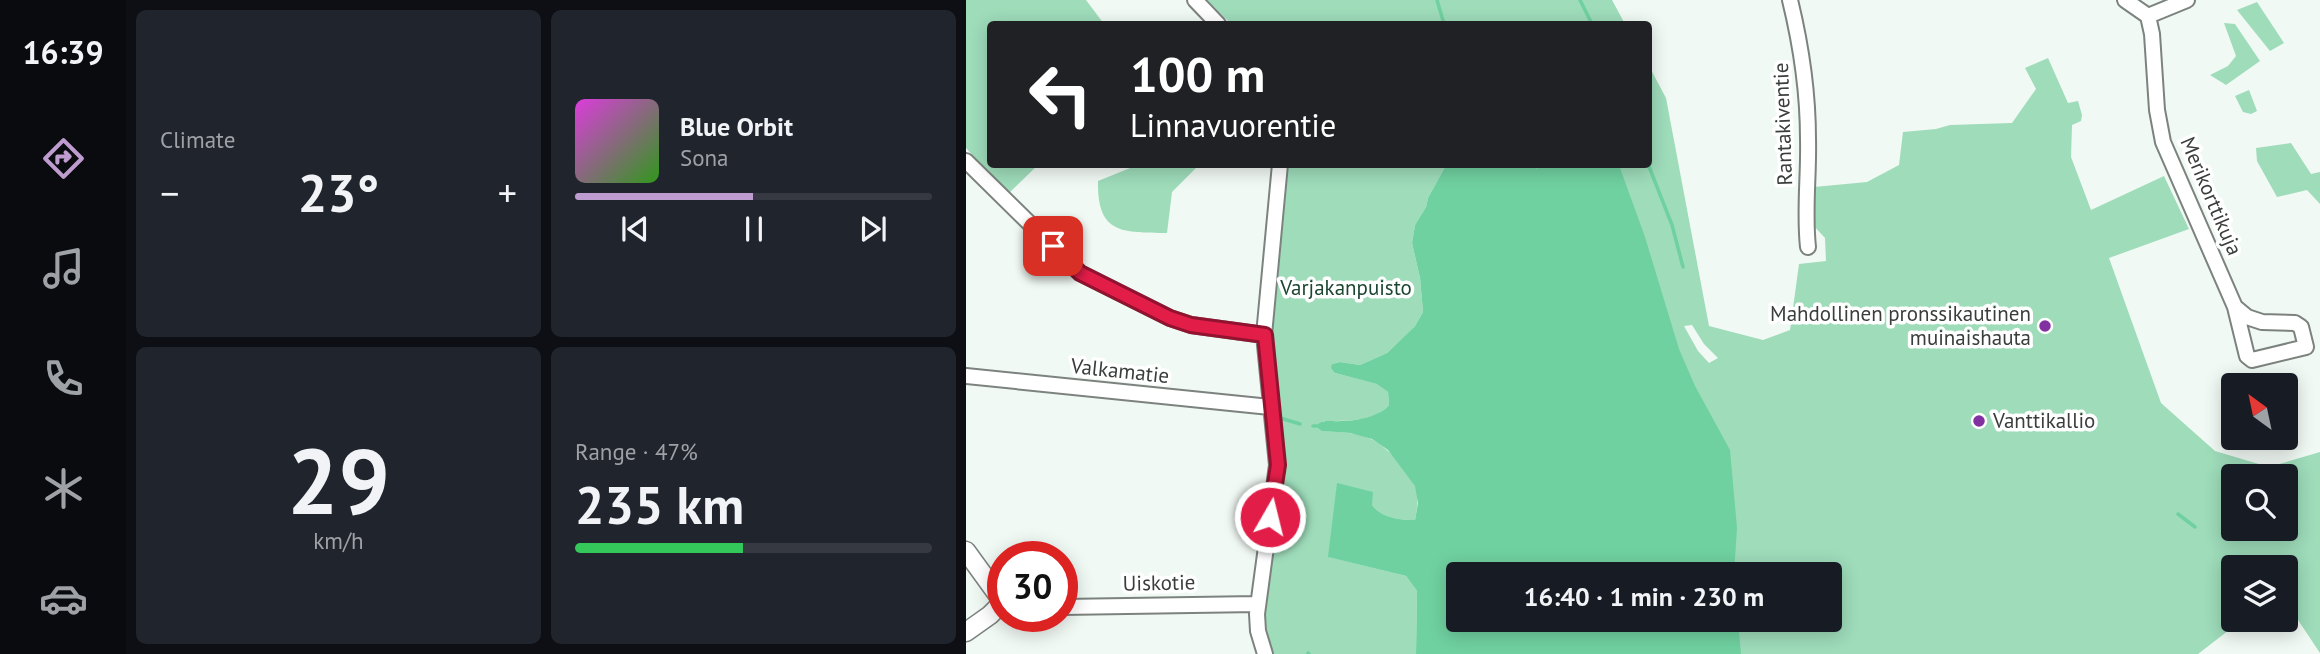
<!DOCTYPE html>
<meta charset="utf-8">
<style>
body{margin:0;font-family:"PT Sans",sans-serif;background:#20242c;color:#f1f3f6;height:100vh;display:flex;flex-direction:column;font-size:26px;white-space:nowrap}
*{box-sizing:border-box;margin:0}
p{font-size:23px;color:#9ea1a6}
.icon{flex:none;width:38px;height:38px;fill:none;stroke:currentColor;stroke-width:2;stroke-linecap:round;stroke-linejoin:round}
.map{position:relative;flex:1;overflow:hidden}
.panel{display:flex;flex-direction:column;gap:10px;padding:10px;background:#0d0f14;width:840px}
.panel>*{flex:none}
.guide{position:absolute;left:21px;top:21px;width:665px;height:147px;border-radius:7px;box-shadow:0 4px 18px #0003;background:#202124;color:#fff;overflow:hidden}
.needle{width:46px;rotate:327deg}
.buttons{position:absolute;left:1255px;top:373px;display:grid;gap:14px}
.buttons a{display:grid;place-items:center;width:77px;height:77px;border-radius:7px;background:#171b24;box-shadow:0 4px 18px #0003;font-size:35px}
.speed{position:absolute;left:21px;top:541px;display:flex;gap:14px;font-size:35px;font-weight:700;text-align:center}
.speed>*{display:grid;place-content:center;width:91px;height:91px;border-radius:50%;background:#171b24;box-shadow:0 4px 18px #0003;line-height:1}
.speed .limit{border:10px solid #d22;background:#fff;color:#111}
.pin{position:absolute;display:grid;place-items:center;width:60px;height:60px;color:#fff;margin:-30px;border-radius:14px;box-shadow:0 4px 10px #0006}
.me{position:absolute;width:77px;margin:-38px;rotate:8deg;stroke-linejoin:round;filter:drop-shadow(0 0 5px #0008)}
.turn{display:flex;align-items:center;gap:24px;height:147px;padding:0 28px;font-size:32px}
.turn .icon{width:91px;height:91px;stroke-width:2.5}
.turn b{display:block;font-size:49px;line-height:60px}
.big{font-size:52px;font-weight:800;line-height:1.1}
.panel .tile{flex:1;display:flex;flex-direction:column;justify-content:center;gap:10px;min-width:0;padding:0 24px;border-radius:10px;background:#20242c}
.panel .dial{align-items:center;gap:0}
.dial b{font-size:91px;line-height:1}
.song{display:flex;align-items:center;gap:21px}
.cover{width:84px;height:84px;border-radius:10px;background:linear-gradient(135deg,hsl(300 70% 55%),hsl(110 70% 35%))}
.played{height:7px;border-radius:4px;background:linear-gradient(90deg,#bf9cd0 50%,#363941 50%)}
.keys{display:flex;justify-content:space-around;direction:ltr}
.heat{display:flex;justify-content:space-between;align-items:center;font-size:38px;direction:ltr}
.charge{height:10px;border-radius:5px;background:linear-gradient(90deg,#34c759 47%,#363941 0)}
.panel .tiles{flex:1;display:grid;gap:10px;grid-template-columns:repeat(2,1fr)}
.trip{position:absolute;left:480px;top:562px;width:396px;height:70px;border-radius:7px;background:#171b24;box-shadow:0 4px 18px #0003;font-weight:800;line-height:70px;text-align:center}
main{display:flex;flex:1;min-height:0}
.menu{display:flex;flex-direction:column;width:126px;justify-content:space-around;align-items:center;background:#090b0e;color:#9ea1a6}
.menu .icon{width:49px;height:49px}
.menu .current{color:#bf9cd0}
.menu b{font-size:32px;color:#f1f3f6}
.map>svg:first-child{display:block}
.green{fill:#9edcba;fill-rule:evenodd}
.water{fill:#70d1a0}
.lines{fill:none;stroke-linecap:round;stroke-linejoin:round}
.stream{stroke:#70d1a0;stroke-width:3.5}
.minor-casing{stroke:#7c837f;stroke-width:18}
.tertiary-casing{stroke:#7c837f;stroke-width:21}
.minor{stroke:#fff;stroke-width:14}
.tertiary{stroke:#fff;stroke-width:18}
.route-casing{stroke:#92132f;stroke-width:18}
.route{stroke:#e11d48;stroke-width:12}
.poi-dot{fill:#8231a1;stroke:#fff;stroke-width:2.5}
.labels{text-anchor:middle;stroke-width:7;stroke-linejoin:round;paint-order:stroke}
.street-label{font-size:21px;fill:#3a3d3b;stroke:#fff}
.park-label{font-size:21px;fill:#1d4632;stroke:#fff}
.poi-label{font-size:21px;fill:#3a3d3b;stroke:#fff;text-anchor:end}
</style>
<main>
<nav class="menu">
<b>16:39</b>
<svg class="icon current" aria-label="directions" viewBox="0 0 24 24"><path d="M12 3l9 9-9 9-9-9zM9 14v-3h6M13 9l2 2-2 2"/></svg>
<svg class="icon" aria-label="music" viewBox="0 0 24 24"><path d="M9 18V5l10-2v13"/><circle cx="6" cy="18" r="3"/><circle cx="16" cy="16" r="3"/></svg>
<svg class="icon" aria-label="phone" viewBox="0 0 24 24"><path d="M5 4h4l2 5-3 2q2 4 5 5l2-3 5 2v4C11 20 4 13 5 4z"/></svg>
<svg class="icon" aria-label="climate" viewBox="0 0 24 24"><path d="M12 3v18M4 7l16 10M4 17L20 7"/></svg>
<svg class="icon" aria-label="car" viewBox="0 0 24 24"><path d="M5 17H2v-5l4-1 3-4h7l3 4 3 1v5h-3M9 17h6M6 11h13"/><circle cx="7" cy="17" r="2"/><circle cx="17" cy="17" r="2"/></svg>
</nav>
<section class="panel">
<div class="tiles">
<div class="tile"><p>Climate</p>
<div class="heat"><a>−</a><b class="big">23°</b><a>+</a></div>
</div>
<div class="tile">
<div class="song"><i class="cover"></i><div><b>Blue Orbit</b><p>Sona</p></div></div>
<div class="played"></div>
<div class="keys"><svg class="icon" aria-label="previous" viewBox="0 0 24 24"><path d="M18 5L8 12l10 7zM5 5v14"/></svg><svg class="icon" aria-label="pause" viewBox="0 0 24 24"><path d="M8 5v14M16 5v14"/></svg><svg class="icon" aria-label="next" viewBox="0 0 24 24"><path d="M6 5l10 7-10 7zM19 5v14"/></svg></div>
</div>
<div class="tile dial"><b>29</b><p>km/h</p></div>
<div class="tile"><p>Range · 47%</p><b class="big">235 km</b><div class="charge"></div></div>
</div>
</section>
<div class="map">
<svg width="1354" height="654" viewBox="0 0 1354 654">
<rect width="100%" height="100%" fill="#f1f9f4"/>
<path class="green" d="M 0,0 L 120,0 L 138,24 L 24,24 L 24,164 L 72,165 L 42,194 L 0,148 Z
M 241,0 L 646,0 L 659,24 L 265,24 Z
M 1291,2 L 1318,43 L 1304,51 L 1271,10 Z
M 1258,23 L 1269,24 L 1294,61 L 1260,85 L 1244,75 L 1262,66 L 1270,56 Z
M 1082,58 L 1102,103 L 1112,101 L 1116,115 L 1115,121 L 1106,125 L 1105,157 L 1125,210 L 1198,176 L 1223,229 L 1143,258 L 1195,403 L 1249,451 L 1303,467 L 1354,452 L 1354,653 L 1320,602 L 1320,567 L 1267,567 L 1267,620 L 1276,620 L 1232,654 L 727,654 L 709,620 L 863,620 L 863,574 L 705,574 L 547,165 L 682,164 L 683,66 L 700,98 L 743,326 L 797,340 L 824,330 L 833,264 L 860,261 L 859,238 L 847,225 L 848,187 L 901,182 L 933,165 L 937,132 L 970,129 L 984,125 L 1046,123 L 1070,89 L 1059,68 ZM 726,325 L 738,344 L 752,358 L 743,363 L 732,351 L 718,326 ZM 1267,476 L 1320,476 L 1320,528 L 1267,528 Z
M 1283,90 L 1291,111 L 1285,114 L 1277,112 L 1269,96 Z
M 1325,143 L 1345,174 L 1354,172 L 1354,204 L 1341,190 L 1311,197 L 1291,161 L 1290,148 Z
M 174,164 L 233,165 L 206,192 L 201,233 C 157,232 131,235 132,181 Z
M 318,165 L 480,165 L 462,198 L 460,207 L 449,225 L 446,243 L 454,278 L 457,312 L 449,326 L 421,353 L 394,365 L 374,362 L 366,364 L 369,373 L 412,384 L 422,392 L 423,405 C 409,422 377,421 357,421 L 356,431 C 372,432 390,432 405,439 C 419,445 445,472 450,487 C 453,498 451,509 449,520 C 433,520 416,518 406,505 L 363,557 L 440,576 L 451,591 L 450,654 L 304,654 L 294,611 L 315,458 L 303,351 Z"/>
<path class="water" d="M 564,164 L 571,169 L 571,165 L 653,165 L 679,237 L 713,349 L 729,386 L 764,450 L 771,528 L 768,574 L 492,574 L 492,620 L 772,620 L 775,654 L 450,654 L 451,591 L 440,576 L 362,557 L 371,483 L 407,492 L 406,505 C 416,518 433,520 449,520 L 452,503 L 449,486 L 422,450 L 406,439 L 384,433 L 356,431 L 352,428 L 352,424 C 359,419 366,422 374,421 C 390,421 413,417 423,405 L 422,392 L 411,384 L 369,373 L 365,368 L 366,364 L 374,362 L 394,365 L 421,353 L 449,326 L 457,312 L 454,278 L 446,243 L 449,225 L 460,207 L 462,198 L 480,165 Z"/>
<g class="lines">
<path class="stream" d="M 471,0 L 478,24
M 614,0 L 626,24
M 682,164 L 706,225 L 717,267
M 311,417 L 334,424
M 347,426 L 351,426
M 1212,514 L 1229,527
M 342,653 L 343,654"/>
<defs>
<path id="minor" d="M 229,0 L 252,24
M 824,0 C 835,45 842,93 842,139 C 843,175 838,211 842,247
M 1159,0 L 1182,16 L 1221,0
M 1182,16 L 1186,34 L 1191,110 L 1197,142 L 1269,307 L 1281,356 L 1286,360 L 1340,347 L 1335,327 L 1329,323 L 1296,322 L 1281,317 L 1269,307
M 0,161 L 114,273 L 204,318 L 225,325 L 298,335
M 0,376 L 304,407
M 96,607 L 291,604
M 299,654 L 292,631 L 291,614 L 311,465 L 298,335 L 314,164"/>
<path id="tertiary" d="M 0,551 L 37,602
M 0,632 L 24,615 L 37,602"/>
</defs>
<use href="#minor" class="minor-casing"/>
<use href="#tertiary" class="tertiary-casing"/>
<use href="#minor" class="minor"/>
<use href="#tertiary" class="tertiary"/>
</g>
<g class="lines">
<defs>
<path id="route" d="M 87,246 L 114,273 L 204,318 L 225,325 L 299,335 L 312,465 L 304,517"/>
</defs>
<use href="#route" class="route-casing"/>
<use href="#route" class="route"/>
</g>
<g class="poi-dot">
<circle cx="1079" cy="326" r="7"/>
<circle cx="1013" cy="421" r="7"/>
</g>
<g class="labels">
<g class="street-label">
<text transform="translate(817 124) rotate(-92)" y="7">Rantakiventie</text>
<text transform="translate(1245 196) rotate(67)" y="7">Merikorttikuja</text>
<text transform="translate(154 371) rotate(6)" y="7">Valkamatie</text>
<text transform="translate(193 583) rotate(-1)" y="7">Uiskotie</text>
</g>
<g class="park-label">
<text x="380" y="295">Varjakanpuisto</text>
</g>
<g class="poi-label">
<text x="1065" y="321">Mahdollinen pronssikautinen<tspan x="1065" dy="24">muinaishauta</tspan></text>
<text x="1027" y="428" text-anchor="start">Vanttikallio</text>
</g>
</g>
</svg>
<div class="buttons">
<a><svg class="needle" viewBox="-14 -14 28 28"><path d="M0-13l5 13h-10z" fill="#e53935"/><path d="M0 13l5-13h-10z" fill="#9ea1a6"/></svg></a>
<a><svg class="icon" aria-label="search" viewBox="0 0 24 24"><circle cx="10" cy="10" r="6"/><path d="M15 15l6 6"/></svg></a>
<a><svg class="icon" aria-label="layers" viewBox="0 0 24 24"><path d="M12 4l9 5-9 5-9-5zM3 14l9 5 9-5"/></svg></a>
</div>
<div class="speed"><div class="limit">30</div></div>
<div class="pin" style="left:87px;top:246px;background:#d93025"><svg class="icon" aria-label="arrive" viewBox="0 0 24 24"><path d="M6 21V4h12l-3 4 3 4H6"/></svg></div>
<svg class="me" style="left:304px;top:517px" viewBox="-20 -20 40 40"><circle r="17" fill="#e11d48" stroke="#fff" stroke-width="3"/><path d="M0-11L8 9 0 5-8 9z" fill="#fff"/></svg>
<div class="trip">16:40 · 1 min · 230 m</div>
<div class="guide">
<div class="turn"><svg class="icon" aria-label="left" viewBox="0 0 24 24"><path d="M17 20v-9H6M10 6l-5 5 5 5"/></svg><div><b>100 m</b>Linnavuorentie</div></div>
</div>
</div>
</main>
